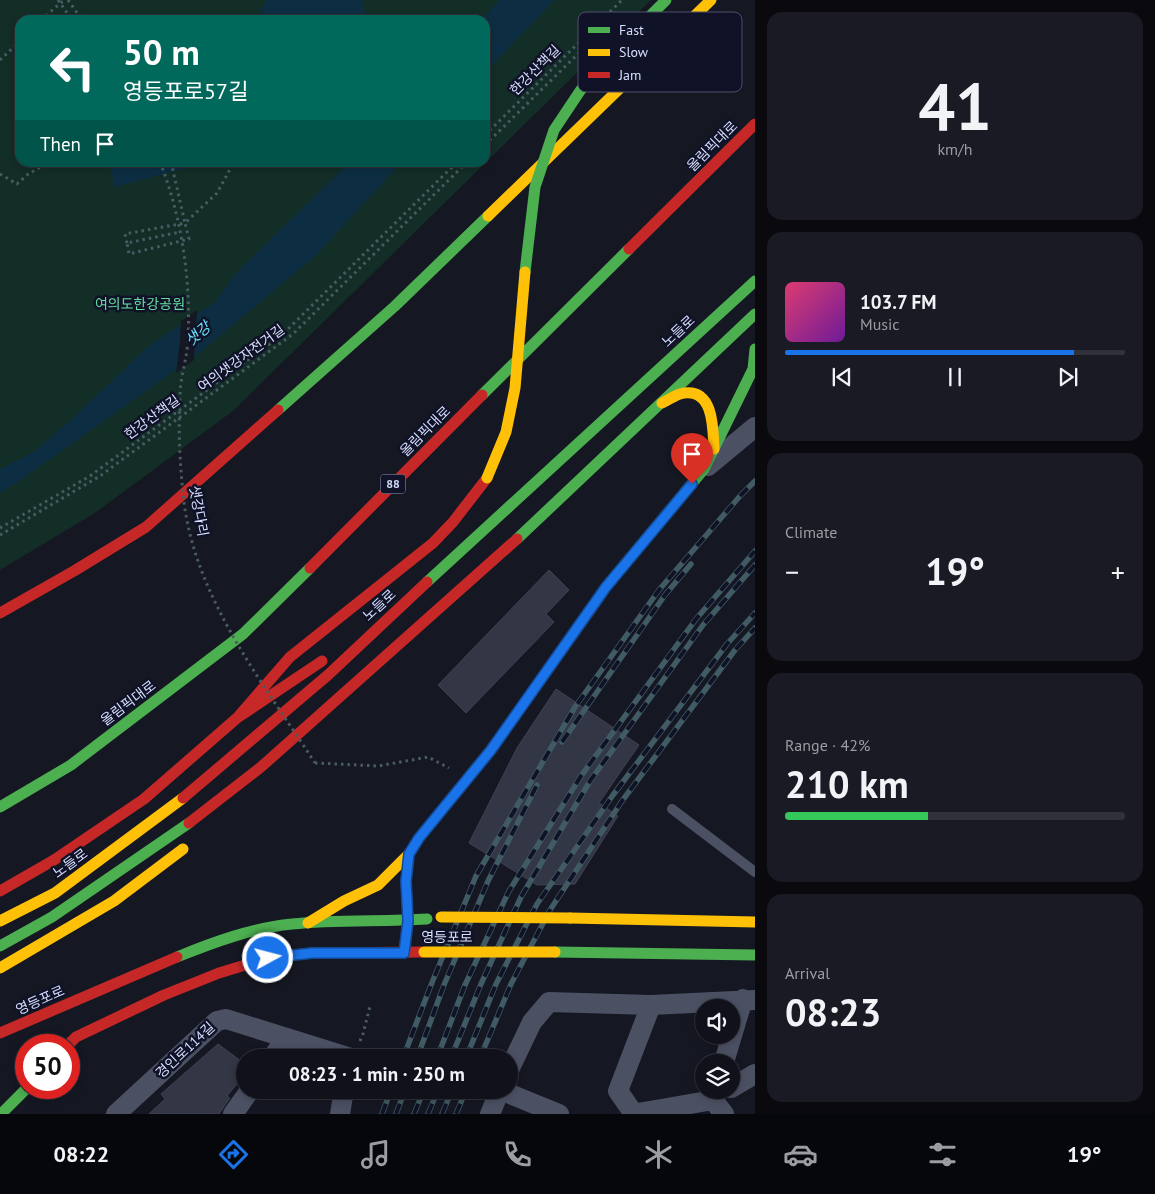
<!DOCTYPE html>
<meta charset="utf-8">
<style>
body{margin:0;font-family:"PT Sans","Noto Sans KR",sans-serif;background:#191a23;color:#f1f3f6;height:100vh;display:flex;flex-direction:column;font-size:19px;white-space:nowrap}
*{box-sizing:border-box;margin:0}
p{font-size:16px;color:#9c9da2}
.icon{flex:none;width:28px;height:28px;fill:none;stroke:currentColor;stroke-width:2;stroke-linecap:round;stroke-linejoin:round}
.map{position:relative;flex:1;overflow:hidden}
.details{display:flex;flex-direction:column;gap:12px;padding:12px;background:#09090e;width:400px}
.details>*{flex:none}
.guide{position:absolute;left:15px;top:15px;width:475px;height:152px;border-radius:15px;box-shadow:0 2px 8px #0003,0 0 0 1px #303139;background:#00695c;color:#fff;overflow:hidden}
.buttons{position:absolute;left:695px;top:999px;display:grid;gap:10px}
.buttons a{display:grid;place-items:center;width:45px;height:45px;border-radius:50%;background:#10111a;box-shadow:0 2px 8px #0003,0 0 0 1px #303139;font-size:25px}
.speed{position:absolute;left:15px;top:1034px;display:flex;gap:10px;font-size:25px;font-weight:700;text-align:center}
.speed>*{display:grid;place-content:center;width:65px;height:65px;border-radius:50%;background:#10111a;box-shadow:0 2px 8px #0003,0 0 0 1px #303139;line-height:1}
.speed .limit{border:8px solid #d22;background:#fff;color:#111}
.pin{position:absolute;display:grid;place-items:center;width:42px;height:42px;color:#fff;margin:-51px -21px;border-radius:50% 50% 50% 0;rotate:-45deg;box-shadow:0 0 5px #0007}
.pin .icon{rotate:45deg}
.me{position:absolute;width:55px;margin:-28px;rotate:83deg;stroke-linejoin:round;filter:drop-shadow(0 0 4px #0008)}
.turn{display:flex;align-items:center;gap:18px;height:105px;padding:0 25px;font-size:22px}
.turn .icon{width:65px;height:65px;stroke-width:2.5}
.turn b{display:block;font-size:35px;line-height:42px}
.then{display:flex;align-items:center;height:48px;padding:0 25px;background:#0003;gap:10px;font-size:19px}
.big{font-size:38px;font-weight:700;line-height:1.1}
.details .tile{flex:1;display:flex;flex-direction:column;justify-content:center;gap:8px;min-width:0;padding:0 18px;border-radius:15px;background:#191a23}
.details .dial{align-items:center;gap:0}
.dial b{font-size:65px;line-height:1}
.song{display:flex;align-items:center;gap:15px}
.cover{width:60px;height:60px;border-radius:8px;background:linear-gradient(135deg,hsl(340 70% 55%),hsl(280 70% 35%))}
.played{height:5px;border-radius:2px;background:linear-gradient(90deg,#1a73e8 85%,#303139 85%)}
.keys{display:flex;justify-content:space-around;direction:ltr}
.heat{display:flex;justify-content:space-between;align-items:center;font-size:28px;direction:ltr}
.charge{height:8px;border-radius:4px;background:linear-gradient(90deg,#34c759 42%,#303139 0)}
.trip{position:absolute;left:236px;top:1049px;width:282px;height:50px;border-radius:25px;background:#10111a;box-shadow:0 2px 8px #0003,0 0 0 1px #303139;font-weight:700;line-height:50px;text-align:center}
.dock{display:flex;height:80px;justify-content:space-around;align-items:center;background:#06070a;color:#9c9da2}
.dock .icon{width:35px;height:35px}
.dock .selected{color:#1a73e8}
.dock b{font-size:22px;color:#f1f3f6}
main{display:flex;flex:1;min-height:0}
.map>svg:first-child{display:block}
.green{fill:#132d27;fill-rule:evenodd}
.water{fill:#0d2e42}
.pier{fill:#151722}
.building{fill:#333644;stroke:#404255}
.lines{fill:none;stroke-linecap:round;stroke-linejoin:round}
.path{stroke:#495c63;stroke-width:3;stroke-dasharray:2.5 4;stroke-linecap:butt}
.lane{stroke:#4b5063;stroke-width:10}
.street{stroke:#4b5063;stroke-width:20}
.fast{stroke:#4caf50;stroke-width:11}
.slow{stroke:#ffc107;stroke-width:11}
.jam{stroke:#c62828;stroke-width:11}
.rail-casing{stroke:#405b63;stroke-width:5.5}
.rail{stroke:#101327;stroke-width:4;stroke-dasharray:11;stroke-linecap:butt}
.path-bridge{stroke:#495c63;stroke-width:3;stroke-dasharray:2.5 4;stroke-linecap:butt}
.fast-bridge{stroke:#4caf50;stroke-width:11}
.slow-bridge{stroke:#ffc107;stroke-width:11}
.route-casing{stroke:#114b97;stroke-width:12}
.route{stroke:#1a73e8;stroke-width:9}
.labels{text-anchor:middle;stroke-width:5;stroke-linejoin:round;paint-order:stroke}
.shield{fill:#101327;stroke:#9ca1be;stroke-width:1}
.shield-label{font-size:12px;font-weight:bold;fill:#d8defe}
.street-label{font-size:14px;fill:#d8defe;stroke:#101327}
.park-label{font-size:14px;fill:#64de9e;stroke:#101327}
.water-label{font-size:15px;font-style:italic;fill:#68e0fb;stroke:#101327}
.key{fill:#101327;stroke:#4c5068;stroke-width:1}
.key-label{font-size:14px;fill:#d8defe}
</style>
<main>
<div class="map">
<svg width="755" height="1114" viewBox="0 0 755 1114">
<rect width="100%" height="100%" fill="#151722"/>
<path class="green" d="M 0,0 L 651,0 L 233,411 L 95,513 L 0,570 ZM 20,20 L 485,20 L 485,162 L 20,162 Z"/>
<path class="water" d="M 266,0 L 362,0 L 366,17 L 363,20 L 257,20 Z
M 500,0 L 554,0 L 485,73 L 485,20 L 481,20 Z
M 110,162 L 206,163 L 114,187 Z
M 349,163 L 401,163 L 314,257 L 198,354 L 15,484 L 0,493 L 0,469 L 32,453 L 72,419 L 151,344 L 215,302 L 237,272 Z"/>
<path class="pier" d="M 197,310 L 194,360 L 176,373 L 180,341 L 181,321 Z"/>
<path class="building" d="M 549,570 L 569,590 L 546,614 L 554,622 L 466,713 L 438,685 Z
M 556,689 L 639,745 L 599,803 L 618,816 L 575,884 L 537,885 L 469,843 L 517,748 Z
M 218,1044 L 245,1064 L 245,1074 L 227,1096 L 230,1098 L 219,1114 L 149,1114 L 165,1099 L 161,1094 Z"/>
<g class="lines">
<path class="path" d="M 41,20 L 64,0
M 61,20 L 84,15 L 92,20
M 0,60 L 20,41
M 485,135 L 622,0
M 485,145 L 584,48
M 171,162 L 185,223 L 217,193 L 234,162
M 0,174 L 17,184 L 27,175 L 49,162
M 127,243 L 125,234 L 185,223 L 189,239 L 129,254 L 127,243 L 180,232
M 0,528 L 90,476 L 283,334 L 457,162
M 0,535 L 100,476 L 293,334 L 467,162
M 315,763 L 378,766 L 428,757 L 449,768
M 360,1041 L 363,1034 L 370,1006"/>
<path class="lane" d="M 672,809 L 755,872"/>
<path class="street" d="M 708,466 L 755,427
M 272,1058 L 286,1038
M 724,1062 L 743,999
M 510,1068 L 532,1022 L 549,1002 L 651,1005 L 755,1000
M 731,1088 L 755,1074
M 500,1090 L 559,1114
M 116,1114 L 217,1021 L 226,1019 L 351,1058
M 233,1114 L 250,1090
M 340,1114 L 344,1090
M 490,1114 L 500,1090
M 632,1114 L 713,1100 L 724,1114
M 634,1114 L 618,1091 L 651,1005"/>
<path class="fast" d="M 635,31 L 666,0
M 753,369 L 755,365
M 482,395 L 629,249
M 278,410 L 395,306 L 488,216
M 517,539 L 755,314
M 427,582 L 755,281
M 595,603 L 606,587 L 704,469 L 753,369 L 755,349
M 0,807 L 71,765 L 243,634 L 310,568
M 0,946 L 52,917 L 189,823
M 555,952 L 755,955
M 177,957 C 214,942 252,928 292,924 C 337,919 382,922 427,919
M 1,1114 L 27,1088"/>
<path class="slow" d="M 488,216 L 711,0
M 662,403 C 669,400 676,394 684,393 C 714,389 713,429 714,449
M 570,918 L 755,922
M 0,921 L 55,893 L 183,798
M 308,923 L 344,901 L 378,885 L 409,854
M 0,968 L 114,901 L 183,849"/>
<path class="jam" d="M 629,249 L 755,124
M 310,568 L 482,395
M 0,613 L 74,571 L 146,527 L 278,410
M 237,718 L 290,657 L 433,543 L 453,522 L 487,478
M 183,798 L 328,675 L 427,582
M 189,823 L 261,767 L 517,539
M 0,891 L 54,860 L 144,799 L 237,718 L 322,661
M 404,953 L 408,921 L 406,881 L 409,854 L 419,838 L 491,750 L 595,603
M 0,1033 L 177,957
M 68,1045 L 76,1037 L 164,995 L 219,973 L 268,958 L 312,953 L 422,952"/>
<defs>
<path id="rail" d="M 562,742 L 665,595 L 691,564
M 403,1058 L 431,985 L 476,876 L 575,707 L 659,590 L 740,496 L 755,481
M 417,1058 L 444,985 L 488,881 L 537,785
M 437,1058 L 465,985 L 509,891 L 581,776 L 696,619 L 755,551
M 451,1058 L 481,984 L 521,897 L 590,781 L 703,625 L 755,565
M 466,1058 L 496,984 L 537,904 L 613,795 L 727,644 L 755,613
M 480,1058 L 511,984 L 550,910 L 622,801 L 735,650 L 755,628
M 382,1114 L 391,1090
M 396,1114 L 405,1090
M 414,1114 L 424,1090
M 428,1114 L 438,1090
M 442,1114 L 452,1090
M 456,1114 L 466,1090"/>
</defs>
<use href="#rail" class="rail-casing"/>
<use href="#rail" class="rail"/>
<path class="path-bridge" d="M 58,0 L 72,20
M 68,0 L 82,20
M 160,162 C 182,217 191,282 188,340 C 187,359 180,378 180,396 C 178,431 180,468 184,502 C 196,599 263,683 315,763"/>
<path class="fast-bridge" d="M 525,272 L 535,187 L 554,130 L 580,91 L 608,57 L 635,31"/>
<path class="slow-bridge" d="M 487,478 L 506,432 L 515,388 L 525,272
M 441,917 L 570,918
M 424,952 L 555,952"/>
</g>
<g class="lines">
<defs>
<path id="route" d="M 268,958 L 312,953 L 404,953 L 408,921 L 406,881 L 409,854 L 419,838 L 491,750 L 606,587 L 692,484"/>
</defs>
<use href="#route" class="route-casing"/>
<use href="#route" class="route"/>
</g>
<g class="labels">
<rect class="shield" x="380.5" y="474.5" width="25" height="19" rx="4"/>
<g class="shield-label">
<text x="393" y="488">88</text>
</g>
<g class="street-label">
<text transform="translate(535 70) rotate(-45)" y="5">한강산책길</text>
<text transform="translate(712 146) rotate(-45)" y="5">올림픽대로</text>
<text transform="translate(678 331) rotate(-43)" y="5">노들로</text>
<text transform="translate(241 358) rotate(-36)" y="5">여의샛강자전거길</text>
<text transform="translate(152 417) rotate(-36)" y="5">한강산책길</text>
<text transform="translate(425 431) rotate(-45)" y="5">올림픽대로</text>
<text transform="translate(199 511) rotate(80)" y="5">샛강다리</text>
<text transform="translate(379 605) rotate(-43)" y="5">노들로</text>
<text transform="translate(128 703) rotate(-37)" y="5">올림픽대로</text>
<text transform="translate(70 863) rotate(-36)" y="5">노들로</text>
<text x="447" y="942">영등포로</text>
<text transform="translate(40 1000) rotate(-24)" y="5">영등포로</text>
<text transform="translate(185 1050) rotate(-43)" y="5">경인로114길</text>
</g>
<g class="park-label">
<text x="140" y="309">여의도한강공원</text>
</g>
<g class="water-label">
<text transform="translate(198 334) rotate(-41)" y="5">샛강</text>
</g>
</g>
<rect x="578" y="12" width="164" height="80" rx="8" class="key"/>
<rect x="588" y="27" width="22" height="6" fill="#4caf50"/>
<rect x="588" y="49" width="22" height="7" fill="#ffc107"/>
<rect x="588" y="72" width="22" height="6" fill="#c62828"/>
<g class="key-label">
<text x="619" y="35">Fast</text>
<text x="619" y="57">Slow</text>
<text x="619" y="80">Jam</text>
</g>
</svg>
<div class="buttons">
<a><svg class="icon" aria-label="sound" viewBox="0 0 24 24"><path d="M4 9h4l5-4v14l-5-4H4zM17 9q2 3 0 6"/></svg></a>
<a><svg class="icon" aria-label="layers" viewBox="0 0 24 24"><path d="M12 4l9 5-9 5-9-5zM3 14l9 5 9-5"/></svg></a>
</div>
<div class="speed"><div class="limit">50</div></div>
<div class="pin" style="left:692px;top:484px;background:#d93025"><svg class="icon" aria-label="arrive" viewBox="0 0 24 24"><path d="M6 21V4h12l-3 4 3 4H6"/></svg></div>
<svg class="me" style="left:268px;top:958px" viewBox="-20 -20 40 40"><circle r="17" fill="#1a73e8" stroke="#fff" stroke-width="3"/><path d="M0-11L8 9 0 5-8 9z" fill="#fff"/></svg>
<div class="trip">08:23 · 1 min · 250 m</div>
<div class="guide">
<div class="turn"><svg class="icon" aria-label="left" viewBox="0 0 24 24"><path d="M17 20v-9H6M10 6l-5 5 5 5"/></svg><div><b>50 m</b>영등포로57길</div></div>
<div class="then">Then<svg class="icon" aria-label="arrive" viewBox="0 0 24 24"><path d="M6 21V4h12l-3 4 3 4H6"/></svg></div>
</div>
</div>
<section class="details">
<div class="tile dial"><b>41</b><p>km/h</p></div>
<div class="tile">
<div class="song"><i class="cover"></i><div><b>103.7 FM</b><p>Music</p></div></div>
<div class="played"></div>
<div class="keys"><svg class="icon" aria-label="previous" viewBox="0 0 24 24"><path d="M18 5L8 12l10 7zM5 5v14"/></svg><svg class="icon" aria-label="pause" viewBox="0 0 24 24"><path d="M8 5v14M16 5v14"/></svg><svg class="icon" aria-label="next" viewBox="0 0 24 24"><path d="M6 5l10 7-10 7zM19 5v14"/></svg></div>
</div>
<div class="tile"><p>Climate</p>
<div class="heat"><a>−</a><b class="big">19°</b><a>+</a></div>
</div>
<div class="tile"><p>Range · 42%</p><b class="big">210 km</b><div class="charge"></div></div>
<div class="tile"><p>Arrival</p><b class="big">08:23</b></div>
</section>
</main>
<nav class="dock">
<b>08:22</b>
<svg class="icon selected" aria-label="directions" viewBox="0 0 24 24"><path d="M12 3l9 9-9 9-9-9zM9 14v-3h6M13 9l2 2-2 2"/></svg>
<svg class="icon" aria-label="music" viewBox="0 0 24 24"><path d="M9 18V5l10-2v13"/><circle cx="6" cy="18" r="3"/><circle cx="16" cy="16" r="3"/></svg>
<svg class="icon" aria-label="phone" viewBox="0 0 24 24"><path d="M5 4h4l2 5-3 2q2 4 5 5l2-3 5 2v4C11 20 4 13 5 4z"/></svg>
<svg class="icon" aria-label="climate" viewBox="0 0 24 24"><path d="M12 3v18M4 7l16 10M4 17L20 7"/></svg>
<svg class="icon" aria-label="car" viewBox="0 0 24 24"><path d="M5 17H2v-5l4-1 3-4h7l3 4 3 1v5h-3M9 17h6M6 11h13"/><circle cx="7" cy="17" r="2"/><circle cx="17" cy="17" r="2"/></svg>
<svg class="icon" aria-label="filters" viewBox="0 0 24 24"><path d="M4 7h16M4 17h16"/><circle cx="9" cy="7" r="2"/><circle cx="15" cy="17" r="2"/></svg>
<b>19°</b>
</nav>
